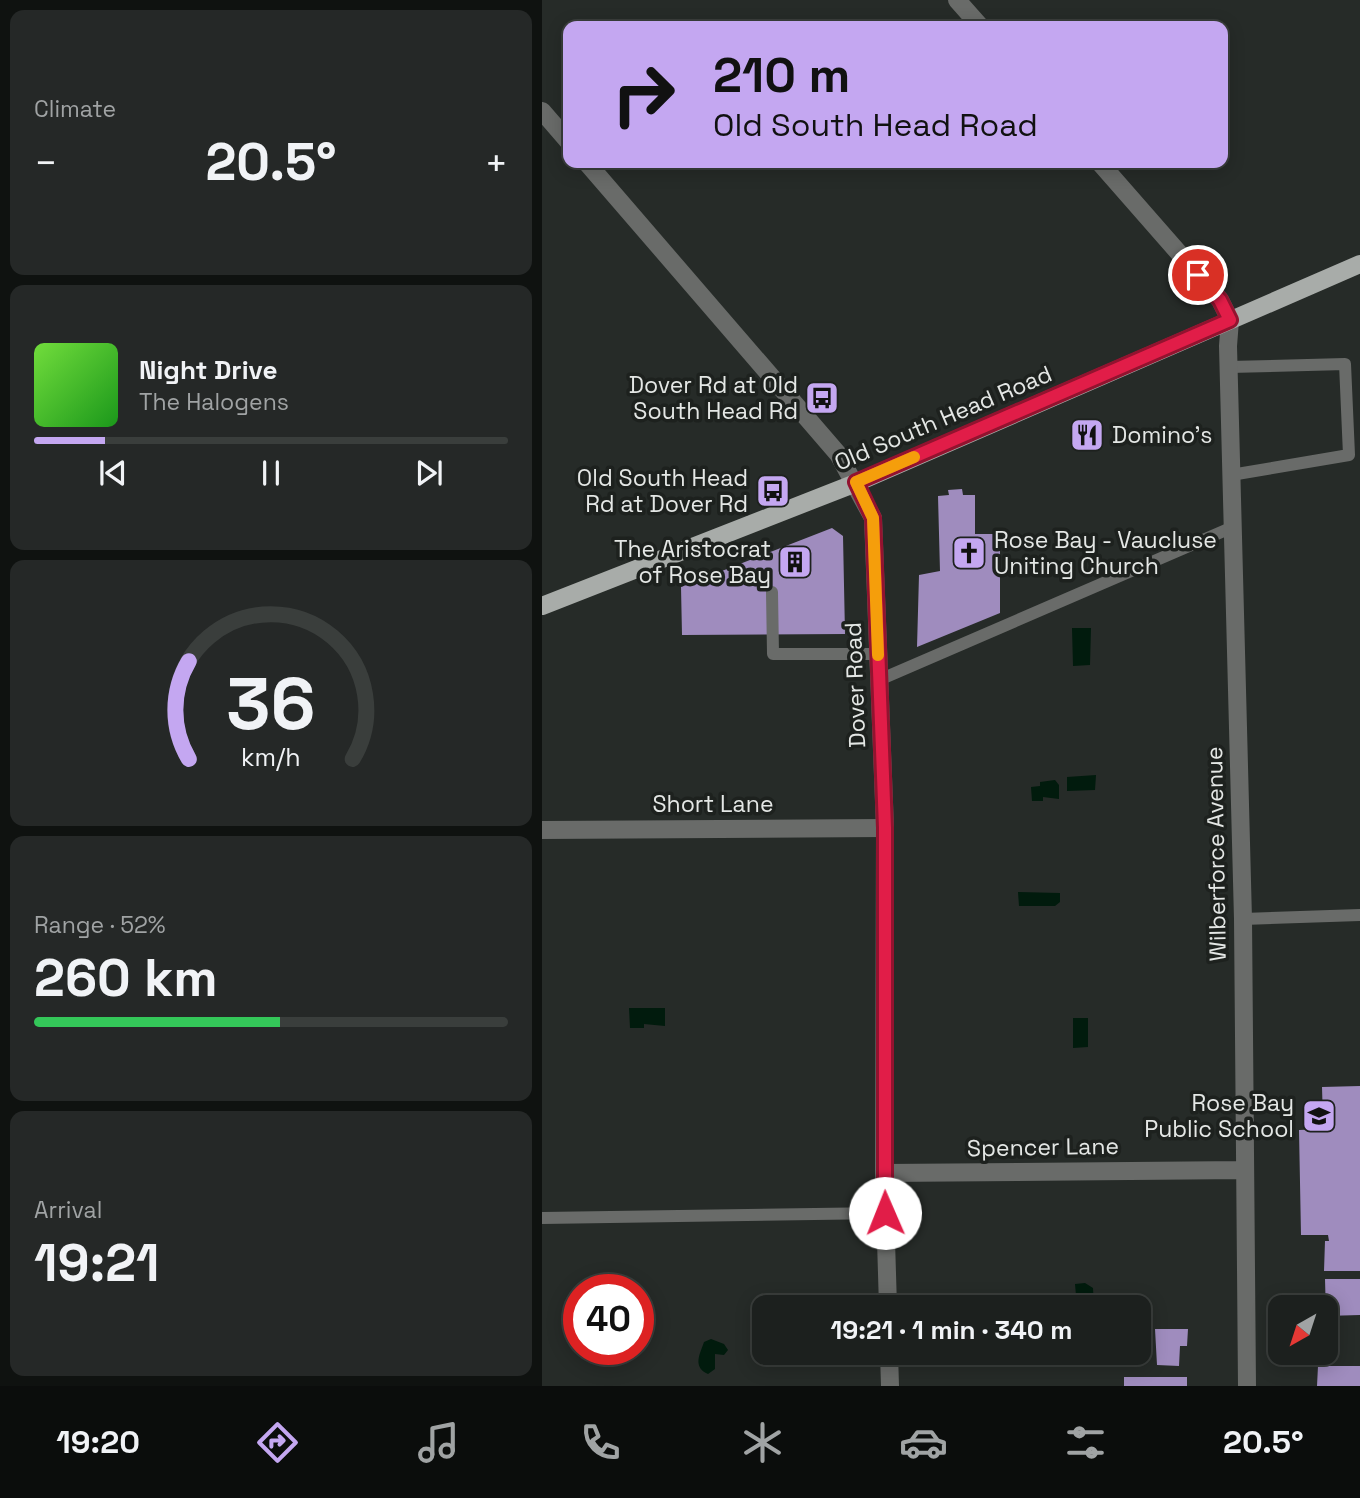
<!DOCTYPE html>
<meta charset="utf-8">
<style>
body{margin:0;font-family:"Space Grotesk",sans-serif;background:#252827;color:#f1f3f6;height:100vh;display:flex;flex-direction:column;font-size:26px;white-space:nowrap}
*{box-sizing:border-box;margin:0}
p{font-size:23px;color:#a0a3a4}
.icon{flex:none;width:38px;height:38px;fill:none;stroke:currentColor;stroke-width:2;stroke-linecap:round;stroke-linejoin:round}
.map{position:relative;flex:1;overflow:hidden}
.side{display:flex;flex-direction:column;gap:10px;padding:10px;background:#0f1210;width:542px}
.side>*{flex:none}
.top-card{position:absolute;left:21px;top:21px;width:665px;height:147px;border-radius:14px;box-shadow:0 4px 18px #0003,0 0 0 2px #3a3e3c;background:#c4a7f1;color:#111;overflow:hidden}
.needle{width:46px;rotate:219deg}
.fabs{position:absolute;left:726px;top:1295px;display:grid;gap:14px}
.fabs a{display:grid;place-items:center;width:70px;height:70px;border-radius:14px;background:#1c201e;box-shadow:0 4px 18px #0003,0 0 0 2px #3a3e3c;font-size:35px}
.speed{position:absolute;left:21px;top:1274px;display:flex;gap:14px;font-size:35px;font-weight:700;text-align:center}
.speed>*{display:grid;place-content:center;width:91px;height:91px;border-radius:50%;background:#1c201e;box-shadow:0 4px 18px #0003,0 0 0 2px #3a3e3c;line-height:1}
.speed .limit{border:10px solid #d22;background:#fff;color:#111}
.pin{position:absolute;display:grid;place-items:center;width:60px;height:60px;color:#fff;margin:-30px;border:4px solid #fff;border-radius:50%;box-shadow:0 2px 7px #0007}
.me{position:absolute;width:77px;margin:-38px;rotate:359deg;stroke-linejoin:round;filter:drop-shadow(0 0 5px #0008)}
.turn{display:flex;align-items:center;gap:24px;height:147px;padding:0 35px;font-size:32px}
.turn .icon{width:91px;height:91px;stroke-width:2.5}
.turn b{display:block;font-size:49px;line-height:60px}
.big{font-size:52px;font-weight:700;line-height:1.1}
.side .widget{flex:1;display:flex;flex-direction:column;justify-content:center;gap:10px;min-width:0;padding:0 24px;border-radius:14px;background:#252827}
.side .dial{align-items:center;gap:0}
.dial svg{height:182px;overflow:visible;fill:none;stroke:#3a3e3c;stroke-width:7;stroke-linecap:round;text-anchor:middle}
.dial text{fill:#f1f3f6;stroke:none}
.song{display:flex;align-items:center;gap:21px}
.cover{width:84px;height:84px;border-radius:10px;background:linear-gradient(135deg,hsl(100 70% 55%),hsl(120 70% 35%))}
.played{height:7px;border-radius:4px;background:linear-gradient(90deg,#c4a7f1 15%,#3a3e3c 15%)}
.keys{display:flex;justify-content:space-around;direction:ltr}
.heat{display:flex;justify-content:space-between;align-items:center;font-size:38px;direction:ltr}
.charge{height:10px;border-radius:5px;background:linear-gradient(90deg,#34c759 52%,#3a3e3c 0)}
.trip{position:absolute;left:210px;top:1295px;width:399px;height:70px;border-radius:14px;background:#1c201e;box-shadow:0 4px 18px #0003,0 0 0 2px #3a3e3c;font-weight:700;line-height:70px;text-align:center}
.dock{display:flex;height:112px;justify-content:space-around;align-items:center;background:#0b0d0c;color:#a0a3a4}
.dock .icon{width:49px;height:49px}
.dock .on{color:#c4a7f1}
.dock b{font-size:32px;color:#f1f3f6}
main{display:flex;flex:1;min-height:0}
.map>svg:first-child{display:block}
.water{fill:#011b0d}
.building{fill:#9f8cbe}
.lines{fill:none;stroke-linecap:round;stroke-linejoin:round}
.service{stroke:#696b69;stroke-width:12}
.minor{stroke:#696b69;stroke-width:18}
.tertiary{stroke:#696b69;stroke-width:18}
.primary{stroke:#a8aca9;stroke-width:18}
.route-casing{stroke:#92132f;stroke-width:18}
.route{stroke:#e11d48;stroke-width:12}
.slow{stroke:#f59e0b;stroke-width:12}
.labels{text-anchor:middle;stroke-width:7;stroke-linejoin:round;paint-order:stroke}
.poi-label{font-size:23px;fill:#e4e7e5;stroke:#1d211e;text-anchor:end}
.street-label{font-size:23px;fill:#e4e7e5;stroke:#1d211e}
</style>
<main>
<section class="side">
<div class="widget"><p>Climate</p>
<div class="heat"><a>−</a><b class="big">20.5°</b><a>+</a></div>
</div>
<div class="widget">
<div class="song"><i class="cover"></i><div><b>Night Drive</b><p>The Halogens</p></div></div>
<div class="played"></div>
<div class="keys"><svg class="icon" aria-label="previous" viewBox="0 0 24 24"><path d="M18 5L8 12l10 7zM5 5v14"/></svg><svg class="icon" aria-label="pause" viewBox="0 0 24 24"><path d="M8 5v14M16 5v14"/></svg><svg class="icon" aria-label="next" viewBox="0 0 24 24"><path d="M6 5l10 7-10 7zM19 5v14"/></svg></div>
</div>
<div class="widget dial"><svg viewBox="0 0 100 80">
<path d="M14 69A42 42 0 1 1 86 69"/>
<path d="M14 69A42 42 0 0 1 14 26" stroke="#c4a7f1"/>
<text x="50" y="56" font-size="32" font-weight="700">36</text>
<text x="50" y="72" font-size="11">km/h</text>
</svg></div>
<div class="widget"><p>Range · 52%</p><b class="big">260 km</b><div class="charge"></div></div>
<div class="widget"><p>Arrival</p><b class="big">19:21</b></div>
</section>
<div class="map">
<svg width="818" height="1386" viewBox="0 0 818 1386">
<rect width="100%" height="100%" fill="#262b28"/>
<path class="water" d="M 530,628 L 549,628 L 548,665 L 531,666 Z
M 554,775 L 553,790 L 525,791 L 525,777 Z
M 513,780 L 517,785 L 517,799 L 501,797 L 501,801 L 490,801 L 489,787 L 498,786 L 498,782 Z
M 476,892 L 518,893 L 518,902 L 513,906 L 477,906 Z
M 87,1008 L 123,1008 L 123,1026 L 102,1024 L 102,1028 L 88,1028 Z
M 531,1018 L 546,1018 L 546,1047 L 531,1048 Z
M 543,1283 L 551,1288 L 552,1307 L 535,1307 L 533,1284 Z
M 169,1339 L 182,1344 L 186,1350 L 182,1355 L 173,1354 L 173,1369 L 166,1374 C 150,1367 158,1354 162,1342 Z"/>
<path class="building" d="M 420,489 L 421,495 L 433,495 L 433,534 L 458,534 L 458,613 L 375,647 L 377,575 L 398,571 L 396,496 L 407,495 L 406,490 Z
M 290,528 L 301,536 L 303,634 L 140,635 L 139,587 Z
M 818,1086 L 818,1271 L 782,1271 L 783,1241 L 787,1241 L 786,1235 L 759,1235 L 757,1130 L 784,1129 L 785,1123 L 781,1122 L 780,1087 Z
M 783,1279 L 818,1279 L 818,1315 L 784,1316 Z
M 613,1329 L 646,1329 L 645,1346 L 638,1346 L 637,1366 L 615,1365 Z
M 776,1366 L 818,1366 L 818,1386 L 775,1386 Z
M 582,1377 L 645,1377 L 645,1386 L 582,1386 Z"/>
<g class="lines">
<path class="service" d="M 687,367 L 803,364 L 807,455 L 689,475
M 230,592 L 231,654 L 336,654
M 337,680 L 691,527
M 701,919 L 818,915
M 0,1218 L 343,1213"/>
<path class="minor" d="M 415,0 L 438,26
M 558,163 L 678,300 L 688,320 L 686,346 L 701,919 L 705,1386
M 0,830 L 343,828
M 342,1173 L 702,1170"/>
<path class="tertiary" d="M 0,111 L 26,141
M 45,163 L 296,454 L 331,518 L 343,828 L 342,1173 L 346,1307
M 347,1353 L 348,1386"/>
<path class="primary" d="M 0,606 L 314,483 L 818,264"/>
</g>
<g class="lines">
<defs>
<path id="route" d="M 343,1213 L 343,828 L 332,540 L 331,518 L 314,482 L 688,320 L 678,300 L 656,275"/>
</defs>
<use href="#route" class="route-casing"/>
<use href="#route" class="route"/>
<path class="slow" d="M 336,655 L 331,518 L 314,482 L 372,457"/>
</g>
<defs>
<symbol id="bus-square" viewBox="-11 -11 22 22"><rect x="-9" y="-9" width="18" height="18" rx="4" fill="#c4a7f1" stroke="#1d211e"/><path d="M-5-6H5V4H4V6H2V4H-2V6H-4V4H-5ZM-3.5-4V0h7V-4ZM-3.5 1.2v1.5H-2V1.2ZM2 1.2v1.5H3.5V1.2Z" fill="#111"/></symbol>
<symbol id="restaurant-square" viewBox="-11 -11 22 22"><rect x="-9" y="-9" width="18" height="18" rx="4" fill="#c4a7f1" stroke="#1d211e"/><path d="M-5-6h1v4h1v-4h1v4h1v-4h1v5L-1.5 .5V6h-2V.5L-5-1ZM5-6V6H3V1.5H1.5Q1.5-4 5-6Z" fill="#111"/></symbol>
<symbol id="church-square" viewBox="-11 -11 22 22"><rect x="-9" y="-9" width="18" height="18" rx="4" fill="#c4a7f1" stroke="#1d211e"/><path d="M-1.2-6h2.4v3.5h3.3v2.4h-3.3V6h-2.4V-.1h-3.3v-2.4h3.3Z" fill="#111"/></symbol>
<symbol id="building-square" viewBox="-11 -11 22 22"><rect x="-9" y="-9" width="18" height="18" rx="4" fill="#c4a7f1" stroke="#1d211e"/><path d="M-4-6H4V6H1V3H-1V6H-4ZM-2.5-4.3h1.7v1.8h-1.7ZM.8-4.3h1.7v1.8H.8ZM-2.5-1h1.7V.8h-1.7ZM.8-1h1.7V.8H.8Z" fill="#111"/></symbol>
<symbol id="school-square" viewBox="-11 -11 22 22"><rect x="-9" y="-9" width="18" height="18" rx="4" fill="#c4a7f1" stroke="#1d211e"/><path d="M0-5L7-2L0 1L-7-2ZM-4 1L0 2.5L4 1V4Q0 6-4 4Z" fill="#111"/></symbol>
</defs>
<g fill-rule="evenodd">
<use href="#bus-square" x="261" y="379" width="38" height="38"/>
<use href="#restaurant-square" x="526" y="416" width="38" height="38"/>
<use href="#bus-square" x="212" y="472" width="38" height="38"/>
<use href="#church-square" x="408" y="534" width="38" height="38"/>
<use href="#building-square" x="234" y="543" width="38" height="38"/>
<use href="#school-square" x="758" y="1097" width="38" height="38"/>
</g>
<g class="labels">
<g class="poi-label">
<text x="256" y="393">Dover Rd at Old<tspan x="256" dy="26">South Head Rd</tspan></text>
<text x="570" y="443" text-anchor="start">Domino's</text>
<text x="206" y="486">Old South Head<tspan x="206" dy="26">Rd at Dover Rd</tspan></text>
<text x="452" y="548" text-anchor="start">Rose Bay - Vaucluse<tspan x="452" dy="26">Uniting Church</tspan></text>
<text x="229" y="557">The Aristocrat<tspan x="229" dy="26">of Rose Bay</tspan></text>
<text x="752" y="1111">Rose Bay<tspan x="752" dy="26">Public School</tspan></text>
</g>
<g class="street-label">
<text transform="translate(401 418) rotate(-23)" y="8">Old South Head Road</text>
<text transform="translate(313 685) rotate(-92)" y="8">Dover Road</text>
<text x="171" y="812">Short Lane</text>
<text transform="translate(674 854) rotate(-91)" y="8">Wilberforce Avenue</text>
<text transform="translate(501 1147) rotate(-1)" y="8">Spencer Lane</text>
</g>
</g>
</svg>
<div class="fabs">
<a><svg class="needle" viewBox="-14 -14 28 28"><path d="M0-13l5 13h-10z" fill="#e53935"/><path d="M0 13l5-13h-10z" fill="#a0a3a4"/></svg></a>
</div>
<div class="speed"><div class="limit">40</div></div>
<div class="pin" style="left:656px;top:275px;background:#d93025"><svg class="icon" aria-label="arrive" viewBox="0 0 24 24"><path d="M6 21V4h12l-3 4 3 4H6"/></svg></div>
<svg class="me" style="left:343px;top:1213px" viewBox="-20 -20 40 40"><circle r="19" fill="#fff"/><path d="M0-13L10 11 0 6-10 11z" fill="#e11d48"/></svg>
<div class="trip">19:21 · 1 min · 340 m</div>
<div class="top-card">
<div class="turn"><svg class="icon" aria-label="right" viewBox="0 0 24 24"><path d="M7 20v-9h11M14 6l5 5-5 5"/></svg><div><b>210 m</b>Old South Head Road</div></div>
</div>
</div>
</main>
<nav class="dock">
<b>19:20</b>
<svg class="icon on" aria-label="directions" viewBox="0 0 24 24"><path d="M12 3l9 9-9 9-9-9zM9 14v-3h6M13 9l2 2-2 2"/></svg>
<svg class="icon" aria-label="music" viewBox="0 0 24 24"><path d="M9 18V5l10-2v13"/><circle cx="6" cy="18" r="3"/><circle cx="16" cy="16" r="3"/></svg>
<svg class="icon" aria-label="phone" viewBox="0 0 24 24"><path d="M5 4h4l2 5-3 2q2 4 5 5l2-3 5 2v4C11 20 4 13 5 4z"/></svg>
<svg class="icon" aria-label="climate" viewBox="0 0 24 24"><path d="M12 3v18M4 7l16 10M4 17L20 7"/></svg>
<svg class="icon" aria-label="car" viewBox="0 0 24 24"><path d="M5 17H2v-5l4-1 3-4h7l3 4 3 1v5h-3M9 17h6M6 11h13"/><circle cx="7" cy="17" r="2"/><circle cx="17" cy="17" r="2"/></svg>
<svg class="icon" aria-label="filters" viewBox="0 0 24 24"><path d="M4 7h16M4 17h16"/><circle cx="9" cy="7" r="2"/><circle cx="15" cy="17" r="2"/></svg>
<b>20.5°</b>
</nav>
